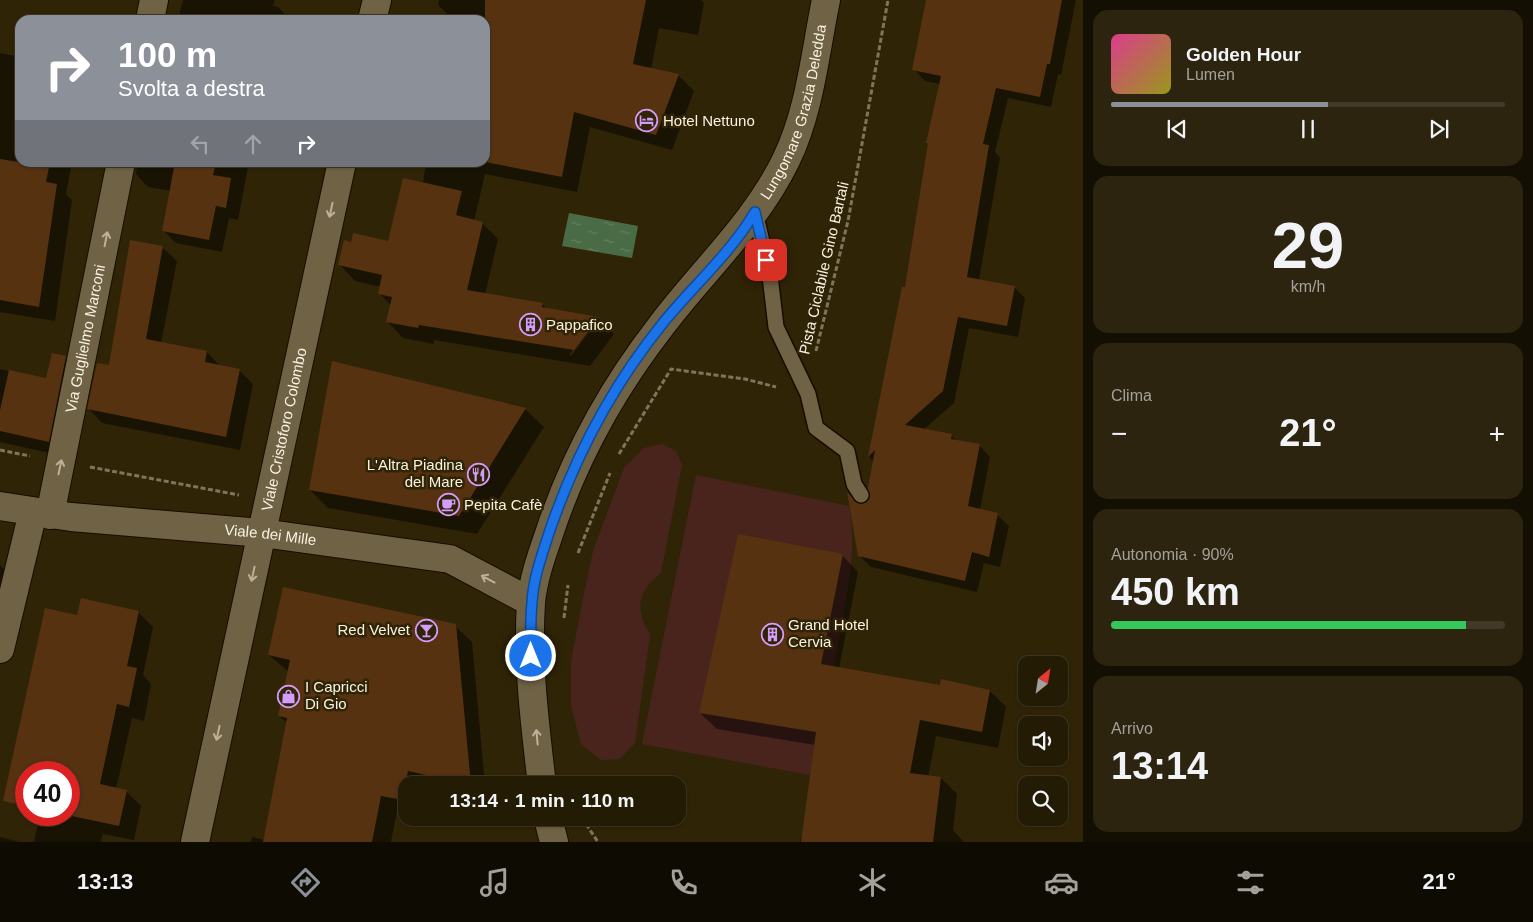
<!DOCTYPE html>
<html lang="it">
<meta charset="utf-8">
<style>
body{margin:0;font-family:Arial,sans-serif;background:#2c240f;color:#f1f3f6;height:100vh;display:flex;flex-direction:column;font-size:19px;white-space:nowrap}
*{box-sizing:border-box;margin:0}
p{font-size:16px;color:#a3a19a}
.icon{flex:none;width:28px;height:28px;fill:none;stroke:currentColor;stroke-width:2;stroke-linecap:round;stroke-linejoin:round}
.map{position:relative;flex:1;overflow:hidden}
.details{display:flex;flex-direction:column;gap:10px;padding:10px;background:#140f03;width:450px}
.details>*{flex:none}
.top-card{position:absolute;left:15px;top:15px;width:475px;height:152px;border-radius:15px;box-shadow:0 1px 4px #0004,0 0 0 1px #413927;background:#8c9099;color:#fff;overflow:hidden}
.needle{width:32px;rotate:30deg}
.buttons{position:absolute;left:1018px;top:656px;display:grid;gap:10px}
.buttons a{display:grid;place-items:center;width:50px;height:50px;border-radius:10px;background:#241b05;box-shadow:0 1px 4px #0004,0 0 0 1px #413927;font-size:25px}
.speed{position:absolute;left:15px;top:761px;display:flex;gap:10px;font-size:25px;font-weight:700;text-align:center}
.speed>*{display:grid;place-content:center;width:65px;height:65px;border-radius:50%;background:#241b05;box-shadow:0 1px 4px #0004,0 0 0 1px #413927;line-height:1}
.speed .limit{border:8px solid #d22;background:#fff;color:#111}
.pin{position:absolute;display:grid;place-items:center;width:42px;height:42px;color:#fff;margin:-21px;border-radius:10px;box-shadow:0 2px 8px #0006}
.me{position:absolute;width:55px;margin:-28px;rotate:0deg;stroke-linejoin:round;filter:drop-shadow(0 0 4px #0008)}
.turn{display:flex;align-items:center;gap:18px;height:105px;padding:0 20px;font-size:22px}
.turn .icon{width:65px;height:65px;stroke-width:2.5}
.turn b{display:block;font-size:35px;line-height:42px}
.lanes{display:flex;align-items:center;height:48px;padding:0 20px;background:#0003;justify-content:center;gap:25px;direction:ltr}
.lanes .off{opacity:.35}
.big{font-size:38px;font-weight:800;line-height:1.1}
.details .card{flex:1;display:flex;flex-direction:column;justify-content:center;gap:8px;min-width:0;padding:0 18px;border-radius:15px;background:#2c240f}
.details .dial{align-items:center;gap:0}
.dial b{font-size:65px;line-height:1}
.song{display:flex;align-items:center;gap:15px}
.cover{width:60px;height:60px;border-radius:8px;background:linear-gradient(135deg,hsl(330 70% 55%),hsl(60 70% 35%))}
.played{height:5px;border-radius:2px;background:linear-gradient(90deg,#8c9099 55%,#413927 55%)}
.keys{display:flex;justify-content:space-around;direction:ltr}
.heat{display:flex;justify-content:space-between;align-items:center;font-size:28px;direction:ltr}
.charge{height:8px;border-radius:4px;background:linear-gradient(90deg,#34c759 90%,#413927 0)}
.trip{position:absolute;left:398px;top:776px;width:288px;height:50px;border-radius:15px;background:#241b05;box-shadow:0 1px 4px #0004,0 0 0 1px #413927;font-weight:800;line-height:50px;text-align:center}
.dock{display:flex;height:80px;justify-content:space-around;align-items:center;background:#0e0b02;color:#a3a19a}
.dock .icon{width:35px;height:35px}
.dock .selected{color:#8c9099}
.dock b{font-size:22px;color:#f1f3f6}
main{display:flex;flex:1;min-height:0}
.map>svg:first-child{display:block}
.garden{fill:#48241d}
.water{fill:url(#water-ripples)}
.shadow{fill:#0007;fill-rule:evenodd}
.building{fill:#573211}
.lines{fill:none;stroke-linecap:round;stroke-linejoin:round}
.service-casing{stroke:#160d00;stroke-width:18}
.minor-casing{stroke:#160d00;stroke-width:30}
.tertiary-casing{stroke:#160d00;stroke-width:30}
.path{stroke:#7f755d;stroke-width:3;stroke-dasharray:5 2.5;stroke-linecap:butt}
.service{stroke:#706345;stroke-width:15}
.minor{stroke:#706345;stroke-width:28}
.tertiary{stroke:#706345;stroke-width:28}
.oneway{stroke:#bbb29b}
.route-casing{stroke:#114b97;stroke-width:12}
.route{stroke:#1a73e8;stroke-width:9}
.labels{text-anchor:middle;stroke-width:5;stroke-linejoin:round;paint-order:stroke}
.street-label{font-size:15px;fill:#f9f2e1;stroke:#302407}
.poi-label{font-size:15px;fill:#f9f2e1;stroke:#302407;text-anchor:start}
</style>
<main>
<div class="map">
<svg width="1083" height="842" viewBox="0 0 1083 842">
<defs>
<pattern id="water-ripples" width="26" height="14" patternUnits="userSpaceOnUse" patternTransform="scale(1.25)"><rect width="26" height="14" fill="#496b45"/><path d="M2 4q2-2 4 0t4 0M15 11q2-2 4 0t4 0" fill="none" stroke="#648160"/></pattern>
</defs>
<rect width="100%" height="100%" fill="#302407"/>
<path class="garden" d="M 662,444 L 676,451 L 682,465 L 661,573 C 638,591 634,609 650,634 L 635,743 L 619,759 L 601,760 L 581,744 L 571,706 L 571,662 L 583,598 L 593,551 L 624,468 L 644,448 Z
M 696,475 L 849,506 C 856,548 850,576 843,617 C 834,670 821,722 810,775 L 642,744 Z"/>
<path class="water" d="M 569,213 L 638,226 L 632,258 L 562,246 Z"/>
<path class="shadow" d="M 183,0 L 275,0 L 273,6 L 278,7 L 291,20 L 183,20 L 179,16 Z
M 439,0 L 701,0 L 704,3 L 698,35 L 659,28 L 651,69 L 678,75 L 694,91 L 672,150 L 590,127 L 577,192 L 485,174 L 474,221 L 482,223 L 498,239 L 485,295 L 542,304 L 548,310 L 598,318 L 614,334 L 590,366 L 434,340 L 434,344 L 403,338 L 388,322 L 391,305 L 380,294 L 381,287 L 355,281 L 340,265 L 352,243 L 389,242 L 423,183 L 426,162 L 485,162 L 485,20 L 454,20 L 438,5 ZM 589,328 L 592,328 L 571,356 L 569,355 Z
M 927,0 L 1076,0 L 1061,75 L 1058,74 L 1051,107 L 1008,98 L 995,152 L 1000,158 L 979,280 L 1014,287 L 1025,298 L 1018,337 L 969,328 L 954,403 L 923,430 L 951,435 L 957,441 L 979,445 L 990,457 L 980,510 L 997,515 L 1009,526 L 1000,567 L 984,563 L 977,592 L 871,567 L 859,555 L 857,505 L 866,504 L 871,499 L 874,462 L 869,457 L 903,288 L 907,289 L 930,145 L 927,142 L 941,84 L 925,81 L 914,69 Z
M 0,53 L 20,57 L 20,162 L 72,162 L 66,194 L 72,200 L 55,321 L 0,312 Z
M 137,162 L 249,162 L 238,220 L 229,218 L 222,252 L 176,243 L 163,230 L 171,191 L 148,187 L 136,174 Z
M 163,248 L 177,261 L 161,343 L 207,352 L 221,367 L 239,370 L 253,384 L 240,450 L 102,423 L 89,409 L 110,367 Z
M 65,357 L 80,372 L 63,456 L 0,442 L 0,369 L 47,380 Z
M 525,409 L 544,427 L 477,534 L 328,508 L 310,490 Z
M 842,555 L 858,572 L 839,668 L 941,686 L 990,691 L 1006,707 L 998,748 L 936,736 L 928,777 L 941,778 L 957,794 L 953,830 L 964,842 L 800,842 L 801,837 L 803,837 L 815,745 L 717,729 L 700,713 Z
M 0,565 L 17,581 L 0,657 Z
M 138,612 L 153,627 L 143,675 L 151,684 L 144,721 L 132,718 L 116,789 L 126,791 L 141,806 L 134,840 L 103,834 L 101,842 L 34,842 L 40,815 L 69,815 L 69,772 L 26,772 L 26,787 L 10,772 L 78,616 Z
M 455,626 L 472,642 L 485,785 L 406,785 L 406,813 L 397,811 L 391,842 L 251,842 L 252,837 L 265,840 L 287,723 L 279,716 L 289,672 L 269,655 Z
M 0,837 L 20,842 L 0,842 Z"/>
<path class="building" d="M 485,0 L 646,0 L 633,64 L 679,74 L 656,135 L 574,112 L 562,177 L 485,162 Z
M 926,0 L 1062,0 L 1050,64 L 1047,64 L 1040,97 L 996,88 L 983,144 L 989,145 L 967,277 L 1015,286 L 1007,326 L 958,317 L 943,391 L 905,425 L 952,434 L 951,439 L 980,444 L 968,506 L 998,513 L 989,557 L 972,552 L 965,581 L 858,556 L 847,492 L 857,503 L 866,503 L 869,499 L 868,488 L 875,450 L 868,457 L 902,287 L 905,287 L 928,143 L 926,143 L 941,76 L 912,70 Z
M 0,159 L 49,167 L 46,182 L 57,184 L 39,307 L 0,300 Z
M 175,162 L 216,162 L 213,175 L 231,178 L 226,208 L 216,206 L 209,240 L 162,231 Z
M 403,178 L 462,191 L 456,215 L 483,222 L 467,290 L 543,303 L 542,307 L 599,317 L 574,350 L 419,325 L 418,328 L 386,322 L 392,297 L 378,294 L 382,275 L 338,265 L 344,240 L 351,242 L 353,233 L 388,241 Z
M 130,240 L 163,246 L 146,339 L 207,351 L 205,362 L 240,369 L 226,437 L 87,409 L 97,363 L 109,365 Z
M 52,353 L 66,356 L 49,442 L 0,431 L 0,410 L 9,370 L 46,378 Z
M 332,361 L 526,408 L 459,516 L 309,490 Z
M 738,534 L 843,554 L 821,664 L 940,685 L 941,679 L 990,690 L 982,732 L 920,720 L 910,773 L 941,777 L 933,842 L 801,842 L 816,732 L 699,713 Z
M 283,587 L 456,624 L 471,785 L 408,771 L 403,800 L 381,796 L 372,842 L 263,842 L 287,718 L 278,716 L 290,660 L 268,655 Z
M 81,598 L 139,611 L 127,666 L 137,668 L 129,707 L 117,704 L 100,784 L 127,790 L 119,826 L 67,815 L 69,772 L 26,772 L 26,806 L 3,801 L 45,608 L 77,615 Z"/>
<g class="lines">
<defs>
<path id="service" d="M 755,212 L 770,276 L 776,327 L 808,394 L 816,428 L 847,451 L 854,484 L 861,495"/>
<g id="minor">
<path d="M 150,20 L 154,0"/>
<path d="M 372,20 L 377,0"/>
<path id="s1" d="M 50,515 L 121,162"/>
<path d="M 0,649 L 33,512"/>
<path id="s2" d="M 195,842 L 342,162"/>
</g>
<g id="tertiary">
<path id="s3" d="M 0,506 L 71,517 L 262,533 L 450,559 L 531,602"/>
<path id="s4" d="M 542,785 C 535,725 527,663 531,603 C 533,579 542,554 550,531 C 575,456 612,389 661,326 C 703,270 755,224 786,160 C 810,111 815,53 826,0"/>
<path d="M 548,818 L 554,842"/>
</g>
</defs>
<use href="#service" class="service-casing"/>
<use href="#minor" class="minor-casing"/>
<use href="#tertiary" class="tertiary-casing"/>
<path class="path" d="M 816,351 L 848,221 L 888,0
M 0,450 L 30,456
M 619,454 L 671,369 L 745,379 L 776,387
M 90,467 L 239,495
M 578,553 L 610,473
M 564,618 L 568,585
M 582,818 L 598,842"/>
<use href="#service" class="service"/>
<use href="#minor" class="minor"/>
<use href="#tertiary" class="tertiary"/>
</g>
<defs><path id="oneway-shaft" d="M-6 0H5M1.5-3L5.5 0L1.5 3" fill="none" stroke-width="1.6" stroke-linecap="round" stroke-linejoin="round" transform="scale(1.25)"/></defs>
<g class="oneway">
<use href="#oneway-shaft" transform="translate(331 210) rotate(102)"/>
<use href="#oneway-shaft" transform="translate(106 239) rotate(-79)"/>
<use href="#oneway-shaft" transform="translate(60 467) rotate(-78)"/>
<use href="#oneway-shaft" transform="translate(253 574) rotate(102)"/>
<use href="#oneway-shaft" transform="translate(488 579) rotate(-152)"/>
<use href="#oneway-shaft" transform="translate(218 733) rotate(102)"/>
<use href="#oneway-shaft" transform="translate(537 737) rotate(-95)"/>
</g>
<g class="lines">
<defs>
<path id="route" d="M 531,656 C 531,638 530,620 532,603 C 533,579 542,555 549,533 C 575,456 612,386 663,323 C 692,287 731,253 755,212 L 766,260"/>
</defs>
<use href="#route" class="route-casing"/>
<use href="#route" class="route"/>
</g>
<defs>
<symbol id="hotel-ring" viewBox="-11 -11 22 22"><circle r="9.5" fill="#302407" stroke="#d49cfc" stroke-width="1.5"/><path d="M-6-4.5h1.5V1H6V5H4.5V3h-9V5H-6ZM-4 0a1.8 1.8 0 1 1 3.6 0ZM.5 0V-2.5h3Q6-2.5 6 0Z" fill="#d49cfc"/></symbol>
<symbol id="building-ring" viewBox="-11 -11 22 22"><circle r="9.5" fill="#302407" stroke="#d49cfc" stroke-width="1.5"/><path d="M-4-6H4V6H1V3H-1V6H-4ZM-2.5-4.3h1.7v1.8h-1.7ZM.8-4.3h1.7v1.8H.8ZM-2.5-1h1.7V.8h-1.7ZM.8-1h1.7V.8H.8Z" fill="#d49cfc"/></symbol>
<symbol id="restaurant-ring" viewBox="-11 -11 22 22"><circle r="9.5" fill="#302407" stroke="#d49cfc" stroke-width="1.5"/><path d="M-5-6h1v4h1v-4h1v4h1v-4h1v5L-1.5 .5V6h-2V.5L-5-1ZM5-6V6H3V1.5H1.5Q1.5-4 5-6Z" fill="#d49cfc"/></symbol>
<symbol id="cafe-ring" viewBox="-11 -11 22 22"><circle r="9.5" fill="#302407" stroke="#d49cfc" stroke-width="1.5"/><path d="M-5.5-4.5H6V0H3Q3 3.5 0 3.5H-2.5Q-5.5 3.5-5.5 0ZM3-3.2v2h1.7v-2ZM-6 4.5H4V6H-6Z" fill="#d49cfc"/></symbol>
<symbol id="bar-ring" viewBox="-11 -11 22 22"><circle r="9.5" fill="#302407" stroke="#d49cfc" stroke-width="1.5"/><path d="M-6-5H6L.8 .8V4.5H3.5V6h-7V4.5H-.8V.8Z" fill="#d49cfc"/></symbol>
<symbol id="shop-ring" viewBox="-11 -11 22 22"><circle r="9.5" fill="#302407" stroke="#d49cfc" stroke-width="1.5"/><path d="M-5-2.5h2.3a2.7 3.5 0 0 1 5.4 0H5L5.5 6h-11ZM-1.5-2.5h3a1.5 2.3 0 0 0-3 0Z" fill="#d49cfc"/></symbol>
</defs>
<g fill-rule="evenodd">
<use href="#hotel-ring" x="634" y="108" width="25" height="25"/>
<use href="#building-ring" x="518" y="312" width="25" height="25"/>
<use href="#restaurant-ring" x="466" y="462" width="25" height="25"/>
<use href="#cafe-ring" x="436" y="492" width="25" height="25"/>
<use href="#bar-ring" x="414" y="618" width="25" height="25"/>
<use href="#building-ring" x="760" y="622" width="25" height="25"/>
<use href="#shop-ring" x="276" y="684" width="25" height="25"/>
</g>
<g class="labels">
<g class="street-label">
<text dy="5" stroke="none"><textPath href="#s4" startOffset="748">Lungomare Grazia Deledda</textPath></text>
<text transform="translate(824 268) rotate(-77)" y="5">Pista Ciclabile Gino Bartali</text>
<text dy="5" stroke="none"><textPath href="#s1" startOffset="180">Via Guglielmo Marconi</textPath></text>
<text dy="5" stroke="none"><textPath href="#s2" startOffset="422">Viale Cristoforo Colombo</textPath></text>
<text dy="5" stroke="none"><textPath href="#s3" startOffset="272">Viale dei Mille</textPath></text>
</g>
<g class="poi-label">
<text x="663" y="126">Hotel Nettuno</text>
<text x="546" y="330">Pappafico</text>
<text x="463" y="470" text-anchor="end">L'Altra Piadina<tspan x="463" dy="17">del Mare</tspan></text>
<text x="464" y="510">Pepita Cafè</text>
<text x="788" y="630">Grand Hotel<tspan x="788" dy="17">Cervia</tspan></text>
<text x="410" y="635" text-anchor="end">Red Velvet</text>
<text x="305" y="692">I Capricci<tspan x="305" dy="17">Di Gio</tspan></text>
</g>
</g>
</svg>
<div class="buttons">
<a><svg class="needle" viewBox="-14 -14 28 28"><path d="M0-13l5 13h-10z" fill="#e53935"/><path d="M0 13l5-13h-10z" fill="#a3a19a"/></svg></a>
<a><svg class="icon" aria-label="sound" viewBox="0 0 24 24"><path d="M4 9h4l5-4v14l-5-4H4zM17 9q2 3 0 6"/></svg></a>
<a><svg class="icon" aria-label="search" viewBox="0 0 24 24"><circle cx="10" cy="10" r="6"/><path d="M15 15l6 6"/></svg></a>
</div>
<div class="speed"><div class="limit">40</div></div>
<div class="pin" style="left:766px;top:260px;background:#d93025"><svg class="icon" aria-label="arrive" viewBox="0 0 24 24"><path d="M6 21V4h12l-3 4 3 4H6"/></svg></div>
<svg class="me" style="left:531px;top:656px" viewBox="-20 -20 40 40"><circle r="17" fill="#1a73e8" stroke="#fff" stroke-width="3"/><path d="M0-11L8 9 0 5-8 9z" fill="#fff"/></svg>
<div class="trip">13:14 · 1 min · 110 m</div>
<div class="top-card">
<div class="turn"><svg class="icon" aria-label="right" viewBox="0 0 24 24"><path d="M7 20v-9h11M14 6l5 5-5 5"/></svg><div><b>100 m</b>Svolta a destra</div></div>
<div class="lanes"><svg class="icon off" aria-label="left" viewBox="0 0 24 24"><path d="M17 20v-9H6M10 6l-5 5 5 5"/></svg><svg class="icon off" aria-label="ahead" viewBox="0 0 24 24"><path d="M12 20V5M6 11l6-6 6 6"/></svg><svg class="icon" aria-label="right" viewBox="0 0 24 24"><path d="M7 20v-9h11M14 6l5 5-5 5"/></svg></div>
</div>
</div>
<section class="details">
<div class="card">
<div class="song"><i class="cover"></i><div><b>Golden Hour</b><p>Lumen</p></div></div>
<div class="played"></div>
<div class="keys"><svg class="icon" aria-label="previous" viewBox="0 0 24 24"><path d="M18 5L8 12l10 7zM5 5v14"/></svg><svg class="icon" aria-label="pause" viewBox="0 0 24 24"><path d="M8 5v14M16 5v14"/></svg><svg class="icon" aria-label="next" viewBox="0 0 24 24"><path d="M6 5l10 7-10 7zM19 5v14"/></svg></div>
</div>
<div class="card dial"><b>29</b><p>km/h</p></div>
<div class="card"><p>Clima</p>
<div class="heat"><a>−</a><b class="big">21°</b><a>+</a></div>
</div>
<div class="card"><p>Autonomia · 90%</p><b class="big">450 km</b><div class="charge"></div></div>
<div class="card"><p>Arrivo</p><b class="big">13:14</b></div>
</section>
</main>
<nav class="dock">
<b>13:13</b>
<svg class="icon selected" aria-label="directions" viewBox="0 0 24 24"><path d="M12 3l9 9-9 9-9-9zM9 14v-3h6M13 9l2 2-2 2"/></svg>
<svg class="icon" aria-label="music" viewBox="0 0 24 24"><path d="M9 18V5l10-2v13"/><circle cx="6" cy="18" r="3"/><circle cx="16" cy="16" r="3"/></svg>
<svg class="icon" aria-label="phone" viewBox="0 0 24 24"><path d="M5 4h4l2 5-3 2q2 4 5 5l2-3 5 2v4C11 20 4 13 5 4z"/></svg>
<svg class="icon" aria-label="climate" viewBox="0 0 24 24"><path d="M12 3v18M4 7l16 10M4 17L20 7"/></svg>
<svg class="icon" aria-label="car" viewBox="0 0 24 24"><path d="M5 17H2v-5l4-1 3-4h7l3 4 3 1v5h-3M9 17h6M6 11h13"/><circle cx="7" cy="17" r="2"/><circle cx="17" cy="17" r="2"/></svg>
<svg class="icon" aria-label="filters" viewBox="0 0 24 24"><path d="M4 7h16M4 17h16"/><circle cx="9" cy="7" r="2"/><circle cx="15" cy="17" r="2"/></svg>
<b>21°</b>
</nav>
